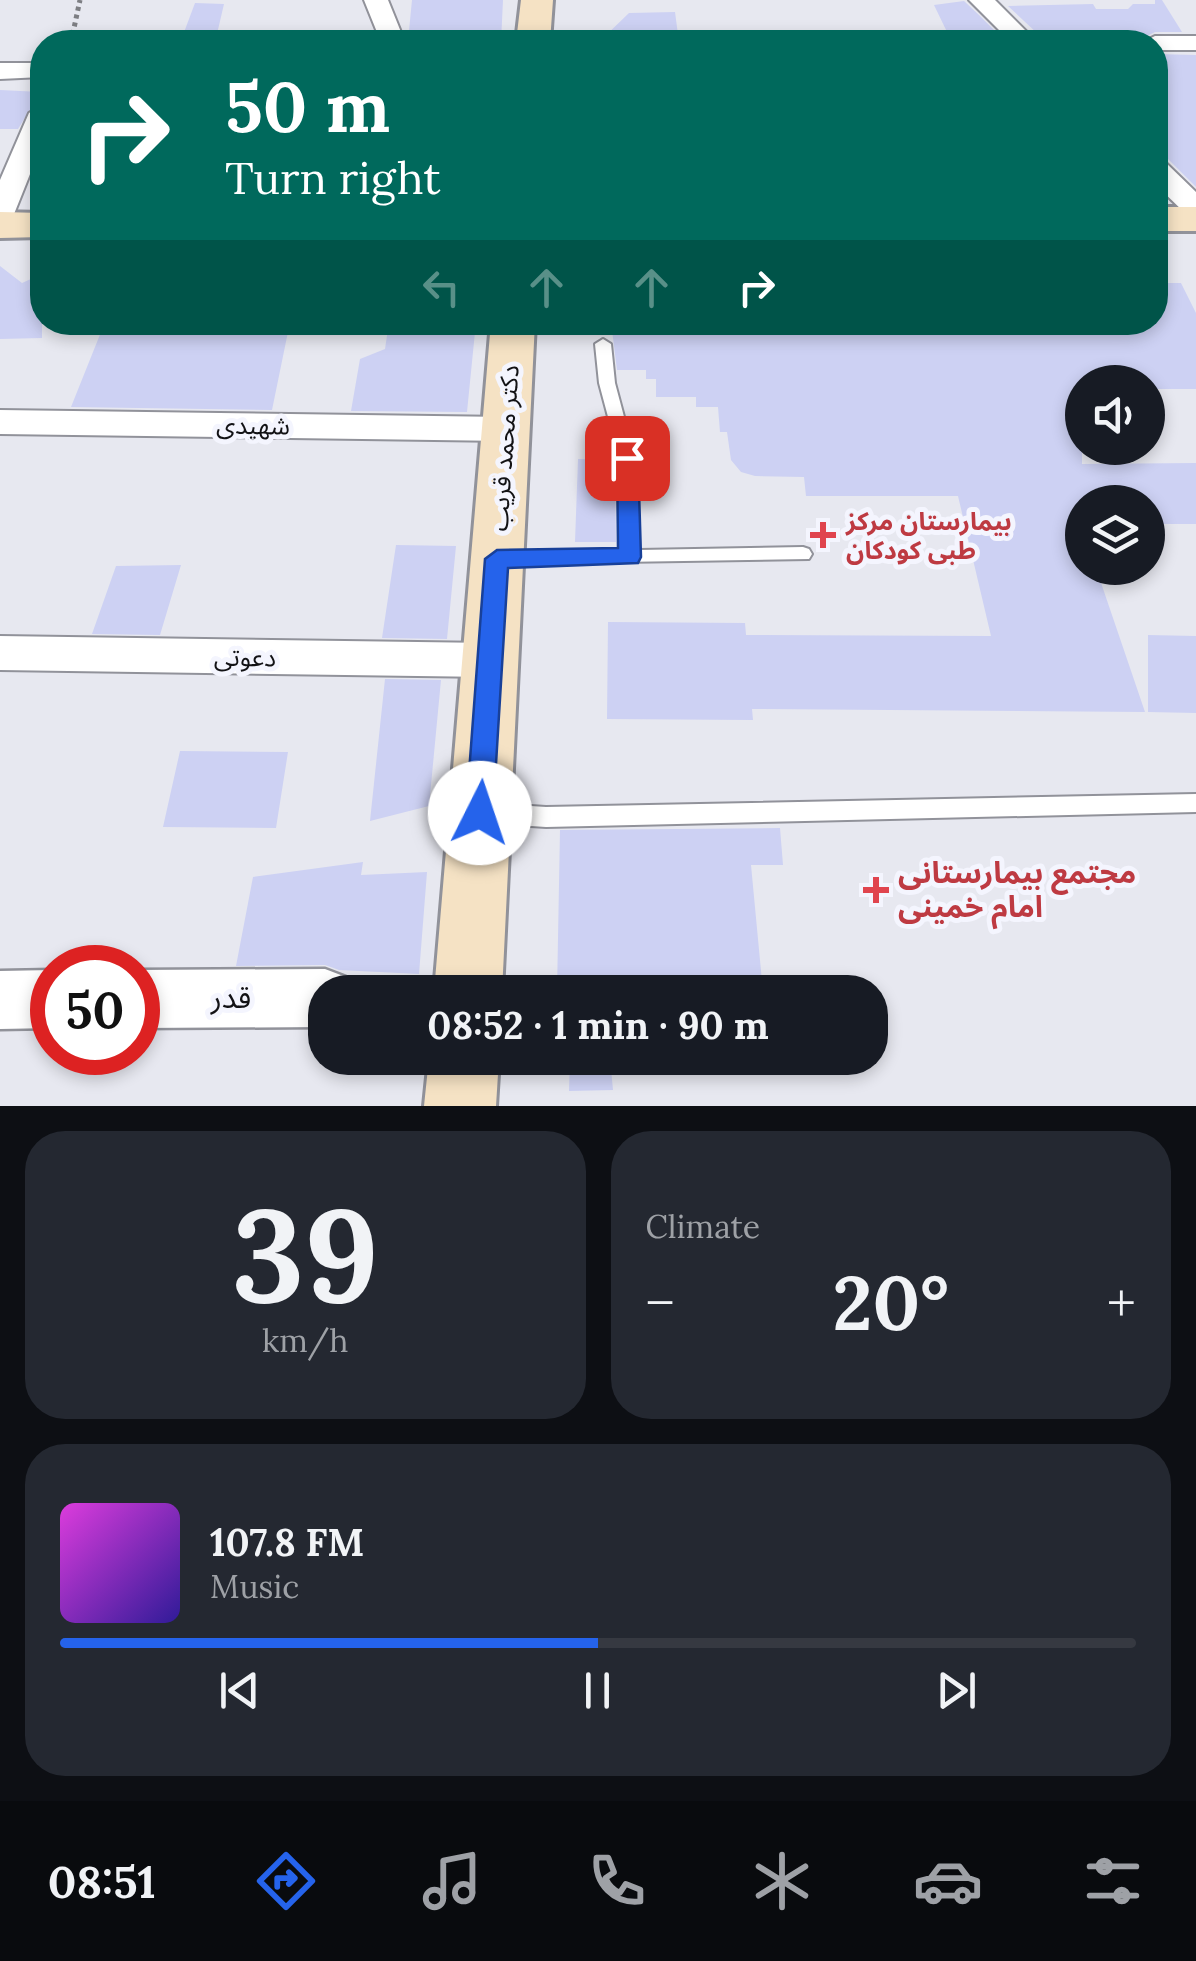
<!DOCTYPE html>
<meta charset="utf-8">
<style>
body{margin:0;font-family:Lora,"Noto Sans Arabic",serif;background:#242831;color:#f1f3f6;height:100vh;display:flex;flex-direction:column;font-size:38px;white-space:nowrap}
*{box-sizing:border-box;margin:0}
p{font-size:32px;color:#9ea1a6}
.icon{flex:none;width:55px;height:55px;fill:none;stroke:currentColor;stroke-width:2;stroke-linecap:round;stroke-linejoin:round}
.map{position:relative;height:1106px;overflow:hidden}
.drawer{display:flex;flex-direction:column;gap:25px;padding:25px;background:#0d0f14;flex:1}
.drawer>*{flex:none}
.guide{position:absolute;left:30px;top:30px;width:1138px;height:305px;border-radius:40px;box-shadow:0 5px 15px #0003;background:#00695c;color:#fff;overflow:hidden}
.tools{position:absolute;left:1065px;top:365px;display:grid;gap:20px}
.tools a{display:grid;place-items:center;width:100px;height:100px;border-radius:50%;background:#171b24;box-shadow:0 5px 15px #0003;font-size:50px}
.speed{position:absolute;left:30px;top:945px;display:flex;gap:20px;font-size:50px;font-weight:700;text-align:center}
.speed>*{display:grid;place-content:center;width:130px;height:130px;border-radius:50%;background:#171b24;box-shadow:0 5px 15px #0003;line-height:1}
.speed .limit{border:15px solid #d22;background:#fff;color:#111}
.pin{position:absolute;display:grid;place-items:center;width:85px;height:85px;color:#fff;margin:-42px;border-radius:20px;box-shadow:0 5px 15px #0006}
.me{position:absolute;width:110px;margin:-55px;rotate:4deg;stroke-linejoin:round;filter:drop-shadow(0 0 8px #0008)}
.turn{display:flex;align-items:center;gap:35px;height:210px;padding:0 30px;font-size:45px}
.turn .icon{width:130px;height:130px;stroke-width:2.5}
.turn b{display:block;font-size:70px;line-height:85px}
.lanes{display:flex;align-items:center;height:95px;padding:0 30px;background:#0003;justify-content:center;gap:50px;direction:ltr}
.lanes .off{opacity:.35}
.big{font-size:75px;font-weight:800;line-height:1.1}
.drawer .tile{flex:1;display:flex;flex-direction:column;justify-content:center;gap:15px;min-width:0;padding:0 35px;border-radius:40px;background:#242831}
.drawer .dial{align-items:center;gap:0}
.dial b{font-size:130px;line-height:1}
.song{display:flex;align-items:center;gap:30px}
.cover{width:120px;height:120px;border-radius:15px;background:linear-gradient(135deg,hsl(300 70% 55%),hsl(250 70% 35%))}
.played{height:10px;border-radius:5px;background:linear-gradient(90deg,#2563eb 50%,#363941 50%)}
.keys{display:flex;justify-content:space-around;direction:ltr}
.heat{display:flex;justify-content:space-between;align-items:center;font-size:55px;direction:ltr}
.drawer .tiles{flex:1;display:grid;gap:25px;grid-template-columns:1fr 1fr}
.tile:last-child{grid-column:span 2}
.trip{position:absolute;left:308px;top:975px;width:580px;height:100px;border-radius:40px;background:#171b24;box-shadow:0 5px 15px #0003;font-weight:800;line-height:100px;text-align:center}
.menu{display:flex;height:160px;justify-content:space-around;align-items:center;background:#090b0e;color:#9ea1a6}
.menu .icon{width:70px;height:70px}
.menu .on{color:#2563eb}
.menu b{font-size:45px;color:#f1f3f6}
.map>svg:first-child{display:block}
.building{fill:#cdd1f3}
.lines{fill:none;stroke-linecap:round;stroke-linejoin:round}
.service-casing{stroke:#91929a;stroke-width:4}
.minor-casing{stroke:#91929a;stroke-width:4}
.tertiary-casing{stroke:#91929a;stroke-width:5}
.secondary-casing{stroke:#91929a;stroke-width:6}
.path{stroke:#7d7e83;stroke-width:5;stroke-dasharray:4 4;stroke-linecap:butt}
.service{fill:#fff;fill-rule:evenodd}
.minor{fill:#fff;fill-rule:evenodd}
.tertiary{fill:#fff;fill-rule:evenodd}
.secondary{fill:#f5e2c4;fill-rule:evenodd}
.route{fill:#2563eb;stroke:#184099;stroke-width:2.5}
.health-dot{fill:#e0444e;stroke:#f4f5fe;stroke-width:4}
.labels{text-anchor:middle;stroke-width:10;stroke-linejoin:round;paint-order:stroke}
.street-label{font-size:25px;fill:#121215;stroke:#f4f5fe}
.health-label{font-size:25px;font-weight:bold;fill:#be3a42;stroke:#f4f5fe;text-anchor:start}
.near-health-label{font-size:30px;font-weight:bold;fill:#be3a42;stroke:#f4f5fe;text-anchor:start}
.near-street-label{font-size:30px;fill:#121215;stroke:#f4f5fe}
</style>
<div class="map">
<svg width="1196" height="1106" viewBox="0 0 1196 1106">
<rect width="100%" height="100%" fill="#e7e8f0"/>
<path class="building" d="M 412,0 L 503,0 L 501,42 L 408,41 Z
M 1155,0 L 1162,0 L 1182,32 L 1155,32 L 1143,38 L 1039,35 L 1008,6 L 1093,4 L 1096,9 L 1128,9 L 1133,4 L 1155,4 Z
M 964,1 L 979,15 L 994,30 L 948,34 L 934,5 Z
M 195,3 L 224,4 L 217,34 L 183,35 Z
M 675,12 L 679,42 L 599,42 L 629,13 Z
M 1155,54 L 1196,55 L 1196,187 L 1168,159 L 1155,156 Z
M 0,90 L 41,92 L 18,129 L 0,129 Z
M 0,266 L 22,283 L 42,274 L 42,338 L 0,339 Z
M 1155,283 L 1181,283 L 1196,313 L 1196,389 L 1148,389 L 1148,382 L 1082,382 L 1082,464 L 1196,463 L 1196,524 L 1148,524 L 1148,502 L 1082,502 L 1082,568 L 1096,568 L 1145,712 L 752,709 L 753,720 L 607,719 L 608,622 L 745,623 L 746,635 L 991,636 L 958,496 L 806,496 L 804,477 L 755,476 L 741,472 L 731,460 L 727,432 L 720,432 L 718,407 L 696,407 L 696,397 L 656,397 L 656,379 L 646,379 L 646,370 L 617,370 L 611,322 L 897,322 L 899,332 L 1008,334 L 1005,322 L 1155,322 Z
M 105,322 L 290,322 L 272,410 L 71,407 Z
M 389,322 L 476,322 L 467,412 L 351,411 L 360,359 L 385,349 Z
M 578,459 L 615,460 L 616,542 L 575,542 Z
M 396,545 L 456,546 L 447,639 L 382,638 Z
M 181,565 L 160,635 L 92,634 L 116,566 Z
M 1148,635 L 1196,636 L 1196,713 L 1148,712 Z
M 385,679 L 441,680 L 429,806 L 370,821 Z
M 180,751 L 288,752 L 276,828 L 163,827 Z
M 780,828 L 783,865 L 751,865 L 763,992 L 557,992 L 560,830 Z
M 363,862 L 361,875 L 427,872 L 419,974 L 339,970 L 325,965 L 236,966 L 253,877 Z
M 570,1058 L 610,1058 L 613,1090 L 569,1091 Z"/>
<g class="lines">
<defs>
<path id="service" d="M 603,339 L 611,344 L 615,383 L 635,458 L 639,550 L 803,547 L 809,549 L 812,554 L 809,559 L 496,564 L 493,559 L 496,554 L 502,552 L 621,550 L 619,458 L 599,383 L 595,344 Z
M 1196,794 L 1196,812 L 546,827 L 487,823 L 480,820 L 477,813 L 480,806 L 487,803 L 546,807 Z"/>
<path id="minor" d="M 364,0 L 388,0 L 405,42 L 381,42 Z
M 969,0 L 995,0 L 1037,42 L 1011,42 Z
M 1155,36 L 1196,36 L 1196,50 L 1155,50 L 1155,42 L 1143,42 Z
M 0,63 L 42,63 L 42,77 L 0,79 Z
M 42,105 L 42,144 L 14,214 L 10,220 L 0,223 L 0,180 L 29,113 Z
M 1155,160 L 1165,162 L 1196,192 L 1196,217 L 1186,214 L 1155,184 Z
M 0,410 L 506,417 L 518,420 L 523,429 L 518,438 L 506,441 L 0,434 Z
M 0,636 L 490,643 L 504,648 L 510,660 L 504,672 L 490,677 L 0,670 Z"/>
<path id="tertiary" d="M 325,969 L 346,977 L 352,992 L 325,992 L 325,1027 L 138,1028 L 138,970 Z
M 52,970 L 52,1028 L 0,1029 L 0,971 Z"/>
<path id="secondary" d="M 521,0 L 553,0 L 550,42 L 516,42 Z
M 1155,207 L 1196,207 L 1196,231 L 1155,231 Z
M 0,212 L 42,213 L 42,237 L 0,238 Z
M 491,322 L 535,322 L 502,992 L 434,992 Z
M 429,1058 L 499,1058 L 496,1106 L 424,1106 Z"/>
</defs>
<use href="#service" class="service-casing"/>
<use href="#minor" class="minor-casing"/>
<use href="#tertiary" class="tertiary-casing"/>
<use href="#secondary" class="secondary-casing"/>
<path class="path" d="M 71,42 L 80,0"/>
<use href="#service" class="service"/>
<use href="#minor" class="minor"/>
<use href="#tertiary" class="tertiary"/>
<use href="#secondary" class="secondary"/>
</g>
<path class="route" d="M 627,450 L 638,458 L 641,557 L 638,563 L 508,568 L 493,813 L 489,822 L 480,825 L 470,822 L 466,813 L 485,559 L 497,550 L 618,548 L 617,458 Z"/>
<g class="health-dot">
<path d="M818 520h10v10h10v10h-10v10h-10v-10h-10v-10h10z"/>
<path d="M871 875h10v10h10v10h-10v10h-10v-10h-10v-10h10z"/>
</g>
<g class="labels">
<g class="street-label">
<text transform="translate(253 425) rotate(1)" y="9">شهیدی</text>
<text transform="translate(504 448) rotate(-86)" y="9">دکتر محمد قریب</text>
<text transform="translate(245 657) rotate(1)" y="9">دعوتی</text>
</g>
<g class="health-label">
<text x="846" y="530">بیمارستان مرکز<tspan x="846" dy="29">طبی کودکان</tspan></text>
</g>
<g class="near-health-label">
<text x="898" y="883">مجتمع بیمارستانی<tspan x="898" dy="34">امام خمینی</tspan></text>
</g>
<g class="near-street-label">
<text x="231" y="1008">قدر</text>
</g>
</g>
</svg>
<div class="tools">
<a><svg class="icon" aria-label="sound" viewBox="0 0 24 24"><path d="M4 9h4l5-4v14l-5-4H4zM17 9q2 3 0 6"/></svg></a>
<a><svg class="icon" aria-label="layers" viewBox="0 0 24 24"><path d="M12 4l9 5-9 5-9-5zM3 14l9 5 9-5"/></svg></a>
</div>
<div class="speed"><div class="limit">50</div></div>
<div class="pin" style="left:627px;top:458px;background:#d93025"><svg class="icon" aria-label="arrive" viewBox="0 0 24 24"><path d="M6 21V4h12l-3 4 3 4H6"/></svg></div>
<svg class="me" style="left:480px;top:813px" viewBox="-20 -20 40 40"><circle r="19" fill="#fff"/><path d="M0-13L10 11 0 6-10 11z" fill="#2563eb"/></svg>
<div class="trip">08:52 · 1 min · 90 m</div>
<div class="guide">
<div class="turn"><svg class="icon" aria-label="right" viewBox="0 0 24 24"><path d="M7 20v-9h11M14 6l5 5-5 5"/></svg><div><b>50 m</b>Turn right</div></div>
<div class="lanes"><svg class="icon off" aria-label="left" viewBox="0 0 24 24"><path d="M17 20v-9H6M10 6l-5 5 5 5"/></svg><svg class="icon off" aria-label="ahead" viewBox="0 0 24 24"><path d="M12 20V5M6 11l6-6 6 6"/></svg><svg class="icon off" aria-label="ahead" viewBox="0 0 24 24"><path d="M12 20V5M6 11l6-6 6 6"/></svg><svg class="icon" aria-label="right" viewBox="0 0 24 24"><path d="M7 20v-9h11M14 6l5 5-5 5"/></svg></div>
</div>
</div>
<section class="drawer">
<div class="tiles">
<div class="tile dial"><b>39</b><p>km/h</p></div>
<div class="tile"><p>Climate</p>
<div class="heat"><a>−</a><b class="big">20°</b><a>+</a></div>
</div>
<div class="tile">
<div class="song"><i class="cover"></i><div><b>107.8 FM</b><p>Music</p></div></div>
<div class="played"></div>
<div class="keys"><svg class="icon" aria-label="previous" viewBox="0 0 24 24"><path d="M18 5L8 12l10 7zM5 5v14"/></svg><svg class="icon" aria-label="pause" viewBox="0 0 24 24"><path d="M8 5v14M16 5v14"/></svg><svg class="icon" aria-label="next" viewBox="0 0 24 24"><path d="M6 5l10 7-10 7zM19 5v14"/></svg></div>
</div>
</div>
</section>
<nav class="menu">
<b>08:51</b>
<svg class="icon on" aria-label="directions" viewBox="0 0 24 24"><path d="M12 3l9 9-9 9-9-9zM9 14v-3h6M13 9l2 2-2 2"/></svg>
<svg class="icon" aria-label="music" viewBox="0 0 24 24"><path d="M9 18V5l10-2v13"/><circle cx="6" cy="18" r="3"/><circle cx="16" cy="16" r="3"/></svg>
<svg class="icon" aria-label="phone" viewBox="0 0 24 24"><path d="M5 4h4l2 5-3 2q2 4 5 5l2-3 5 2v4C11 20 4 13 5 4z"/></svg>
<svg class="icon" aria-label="climate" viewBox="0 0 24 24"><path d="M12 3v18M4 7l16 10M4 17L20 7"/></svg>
<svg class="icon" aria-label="car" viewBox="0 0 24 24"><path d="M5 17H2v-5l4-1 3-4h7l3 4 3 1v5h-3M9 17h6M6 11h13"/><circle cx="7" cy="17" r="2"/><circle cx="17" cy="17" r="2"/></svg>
<svg class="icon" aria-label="filters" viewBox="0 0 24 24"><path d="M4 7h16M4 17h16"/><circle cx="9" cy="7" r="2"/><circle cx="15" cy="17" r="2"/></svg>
</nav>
